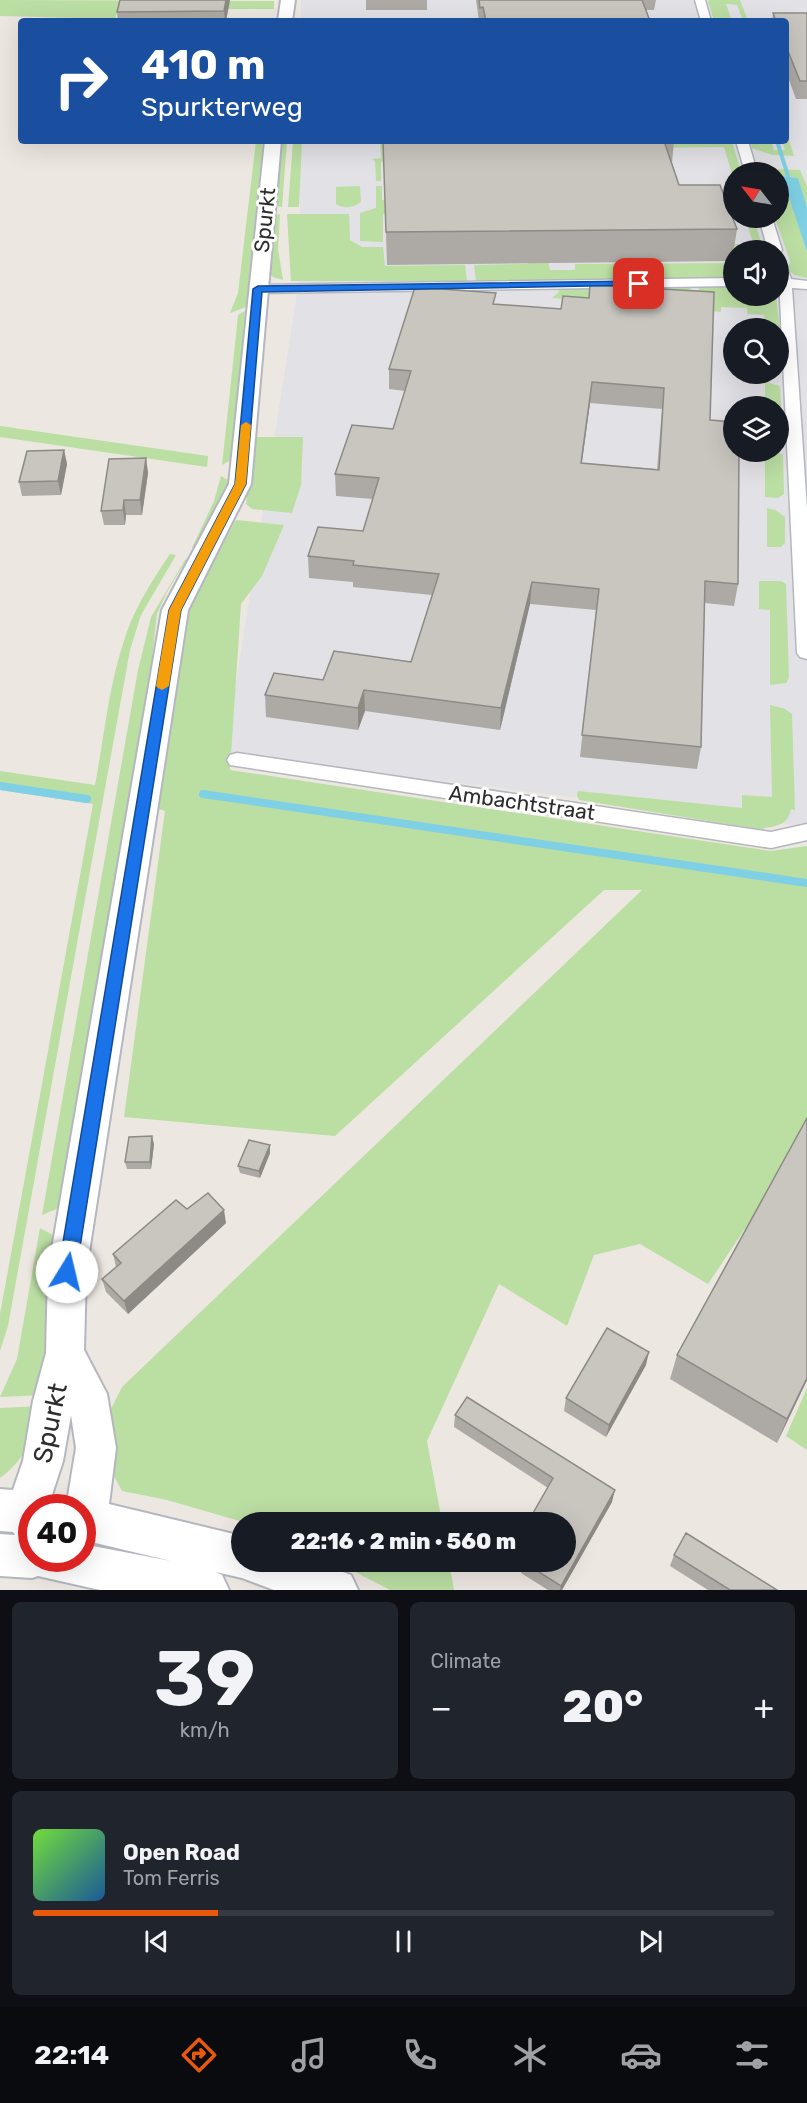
<!DOCTYPE html>
<meta charset="utf-8">
<style>
body{margin:0;font-family:Rubik,sans-serif;background:#20242c;color:#f1f3f6;height:100vh;display:flex;flex-direction:column;font-size:22px;white-space:nowrap}
*{box-sizing:border-box;margin:0}
p{font-size:20px;color:#9ea1a6}
.icon{flex:none;width:33px;height:33px;fill:none;stroke:currentColor;stroke-width:2;stroke-linecap:round;stroke-linejoin:round}
.map{position:relative;height:1590px;overflow:hidden}
.side{display:flex;flex-direction:column;gap:12px;padding:12px;background:#0d0f14;flex:1}
.side>*{flex:none}
.top-card{position:absolute;left:18px;top:18px;width:771px;height:126px;border-radius:6px;box-shadow:0 6px 24px #0002;background:#1a4fa0;color:#fff;overflow:hidden}
.needle{width:39px;rotate:301deg}
.buttons{position:absolute;left:723px;top:162px;display:grid;gap:12px}
.buttons a{display:grid;place-items:center;width:66px;height:66px;border-radius:50%;background:#171b24;box-shadow:0 6px 24px #0002;font-size:30px}
.speed{position:absolute;left:18px;top:1494px;display:flex;gap:12px;font-size:30px;font-weight:700;text-align:center}
.speed>*{display:grid;place-content:center;width:78px;height:78px;border-radius:50%;background:#171b24;box-shadow:0 6px 24px #0002;line-height:1}
.speed .limit{border:9px solid #d22;background:#fff;color:#111}
.pin{position:absolute;display:grid;place-items:center;width:51px;height:51px;color:#fff;margin:-26px;border-radius:12px;box-shadow:0 3px 9px #0006}
.me{position:absolute;width:66px;margin:-33px;rotate:9deg;stroke-linejoin:round;filter:drop-shadow(0 0 4px #0008)}
.turn{display:flex;align-items:center;gap:21px;height:126px;padding:0 24px;font-size:27px}
.turn .icon{width:78px;height:78px;stroke-width:2.5}
.turn b{display:block;font-size:42px;line-height:51px}
.big{font-size:45px;font-weight:800;line-height:1.1}
.side .widget{flex:1;display:flex;flex-direction:column;justify-content:center;gap:9px;min-width:0;padding:0 21px;border-radius:9px;background:#20242c}
.side .dial{align-items:center;gap:0}
.dial b{font-size:78px;line-height:1}
.song{display:flex;align-items:center;gap:18px}
.cover{width:72px;height:72px;border-radius:9px;background:linear-gradient(135deg,hsl(100 70% 55%),hsl(210 70% 35%))}
.played{height:6px;border-radius:3px;background:linear-gradient(90deg,#ea580c 25%,#363941 25%)}
.keys{display:flex;justify-content:space-around;direction:ltr}
.heat{display:flex;justify-content:space-between;align-items:center;font-size:33px;direction:ltr}
.side .tiles{flex:1;display:grid;gap:12px;grid-template-columns:1fr 1fr}
.widget:last-child{grid-column:span 2}
.trip{position:absolute;left:231px;top:1512px;width:345px;height:60px;border-radius:30px;background:#171b24;box-shadow:0 6px 24px #0002;font-weight:800;line-height:60px;text-align:center}
.dock{display:flex;height:96px;justify-content:space-around;align-items:center;background:#090b0e;color:#9ea1a6}
.dock .icon{width:42px;height:42px}
.dock .selected{color:#ea580c}
.dock b{font-size:27px;color:#f1f3f6}
.map>svg:first-child{display:block}
.industrial{fill:#e2e1e6;fill-rule:evenodd}
.green{fill:#bbdea3}
.water{fill:#7fd0e4}
.lines{fill:none;stroke-linecap:round;stroke-linejoin:round}
.stream-far1{stroke:#7fd0e4;stroke-width:4}
.stream{stroke:#7fd0e4;stroke-width:8}
.street-casing{stroke:#b4b7bf;stroke-width:3}
.secondary-casing{stroke:#b4b7bf;stroke-width:4}
.street{fill:#fff;fill-rule:evenodd}
.secondary{fill:#fff;fill-rule:evenodd}
.wall{fill:#ada9a4;fill-rule:evenodd}
.shaded-wall{fill:#8d8a86}
.building{fill:#c9c5bf;stroke:#8d8a86;stroke-width:1.5;fill-rule:evenodd}
.route{fill:#1a73e8;stroke:#114b97;stroke-width:1.5}
.slow{fill:#f59e0b}
.labels{text-anchor:middle;stroke-width:6;stroke-linejoin:round;paint-order:stroke}
.street-label{font-size:21px;fill:#2d2d2d;stroke:#fff}
.near-street-label{font-size:26px;fill:#2d2d2d;stroke:#fff}
</style>
<div class="map">
<svg width="807" height="1590" viewBox="0 0 807 1590">
<rect width="100%" height="100%" fill="#ede7e1"/>
<path class="industrial" d="M 301,0 L 807,0 L 807,827 L 225,753 L 299,281 L 292,280 L 300,213 L 300,141 L 786,141 L 786,21 L 301,21 ZM 734,172 L 778,172 L 778,218 L 734,218 ZM 734,250 L 778,250 L 778,296 L 734,296 ZM 734,328 L 778,328 L 778,374 L 734,374 ZM 734,406 L 778,406 L 778,452 L 734,452 Z"/>
<path class="green" d="M 0,0 L 274,1 L 274,9 L 118,10 L 115,19 L 0,16 Z
M 710,0 L 740,0 L 748,21 L 743,21 L 737,5 L 726,4 L 732,21 L 714,21 L 708,1 Z
M 786,131 L 794,156 L 772,155 L 752,148 L 750,141 L 771,141 L 774,150 L 785,150 L 782,141 L 786,141 Z
M 256,141 L 263,141 L 246,307 L 230,313 L 238,293 Z
M 279,141 L 287,141 L 282,207 L 274,206 Z
M 293,141 L 302,141 L 299,207 L 288,207 Z
M 380,141 L 732,141 L 741,172 L 734,172 L 733,177 L 724,147 L 629,148 L 381,162 L 381,181 L 376,181 L 375,161 L 372,159 L 381,158 Z
M 776,169 L 800,170 L 807,187 L 807,207 L 798,178 L 783,176 L 807,252 L 807,278 L 794,275 L 788,269 L 790,261 L 775,218 L 778,218 L 778,172 L 769,172 Z
M 360,186 L 361,202 C 353,208 344,209 336,204 L 336,187 Z
M 376,186 L 382,186 L 382,200 L 419,200 L 416,213 L 383,214 L 383,242 L 360,241 L 360,213 L 376,208 Z
M 280,214 L 278,249 L 283,280 L 273,277 L 268,272 L 274,216 Z
M 287,214 L 349,214 L 350,240 L 362,247 L 383,247 L 385,266 L 465,265 L 467,281 L 291,281 Z
M 746,218 L 754,218 L 763,250 L 734,250 L 732,244 L 753,244 Z
M 527,252 L 546,253 L 550,270 L 575,270 L 575,264 L 733,263 L 733,278 L 476,281 L 474,265 L 528,264 Z
M 733,286 L 734,296 L 776,296 L 780,328 L 779,329 L 765,328 L 764,315 L 747,314 L 747,308 L 721,307 L 721,312 L 552,298 L 559,292 L 557,288 L 690,287 L 691,290 L 699,290 L 698,287 Z
M 245,311 L 231,460 L 222,465 L 237,326 L 238,315 Z
M 765,382 L 780,386 L 783,432 L 779,433 L 778,406 L 765,406 Z
M 0,426 L 208,456 L 207,467 L 0,437 Z
M 254,437 L 303,437 L 301,485 L 292,513 L 252,509 L 246,504 Z
M 765,452 L 783,454 L 784,494 L 778,498 L 765,497 Z
M 221,476 L 229,481 L 225,493 L 195,548 L 192,548 L 214,501 Z
M 767,508 L 775,510 L 785,517 L 785,543 L 781,547 L 767,547 Z
M 236,520 L 284,525 L 262,576 L 241,604 L 230,770 L 771,851 L 807,846 L 807,1151 L 799,1148 L 708,1284 L 640,1244 L 594,1255 L 567,1326 L 499,1284 L 427,1441 L 442,1522 L 243,1522 L 167,1500 L 122,1491 L 102,1453 L 108,1415 L 122,1387 L 642,890 L 604,890 L 335,1136 L 124,1117 L 165,811 L 153,807 L 190,599 Z
M 170,554 L 176,555 L 141,615 L 130,650 L 8,1326 L 0,1351 L 0,1314 L 93,804 L 0,790 L 0,771 L 95,785 C 104,738 108,690 123,644 C 132,612 151,582 170,554 Z
M 187,559 L 167,592 L 157,614 L 152,659 L 59,1208 L 42,1215 L 138,670 L 151,617 L 185,560 Z
M 759,581 L 781,581 L 786,584 L 789,678 L 786,683 L 770,685 L 770,610 L 759,609 Z
M 770,705 L 785,709 L 792,714 L 795,810 L 791,809 C 788,825 777,826 764,828 L 764,830 L 579,800 L 577,795 L 578,791 L 742,808 L 742,795 L 772,797 Z
M 40,1228 L 55,1236 L 47,1306 L 43,1395 L 0,1397 L 17,1359 Z
M 807,1388 L 807,1450 L 786,1436 Z
M 43,1406 C 33,1437 27,1458 0,1478 L 0,1408 Z
M 336,1562 L 449,1562 L 454,1590 L 390,1590 Z"/>
<path class="water" d="M 782,176 L 798,178 L 807,207 L 807,252 Z"/>
<g class="lines">
<path class="stream-far1" d="M 777,141 L 788,176"/>
<path class="stream" d="M 0,786 L 87,799
M 203,794 L 807,883"/>
<defs>
<path id="street" d="M 695,0 L 705,0 L 711,21 L 701,21 Z
M 736,141 L 748,141 L 757,172 L 745,172 Z
M 759,218 L 772,218 L 782,250 L 780,253 L 778,250 L 768,250 Z
M 778,258 L 785,262 L 791,279 L 807,281 L 807,289 L 792,288 L 807,509 L 807,659 L 800,657 L 797,653 Z
M 734,278 L 734,286 L 258,293 L 251,289 L 258,285 Z
M 237,753 L 771,832 L 807,824 L 807,840 L 771,848 L 230,765 L 227,760 L 230,755 Z"/>
<path id="secondary" d="M 281,0 L 295,0 L 292,21 L 278,21 Z
M 265,141 L 281,141 L 251,484 L 188,610 L 86,1272 L 84,1350 L 107,1394 L 116,1448 L 109,1504 L 242,1536 L 242,1562 L 316,1562 L 351,1575 L 358,1590 L 274,1590 L 242,1578 L 216,1572 L 222,1575 L 229,1590 L 100,1590 L 38,1576 L 32,1578 L 0,1576 L 0,1534 L 15,1535 L 13,1532 L 0,1531 L 0,1489 L 13,1490 L 23,1461 L 33,1401 L 46,1353 L 48,1272 L 162,610 L 229,484 ZM 71,1415 L 76,1448 L 66,1508 L 82,1508 L 82,1543 L 87,1541 L 171,1561 L 82,1544 L 82,1558 L 32,1558 L 32,1508 L 51,1508 L 49,1504 L 63,1461 Z"/>
</defs>
<use href="#street" class="street-casing"/>
<use href="#secondary" class="secondary-casing"/>
<use href="#street" class="street"/>
<use href="#secondary" class="secondary"/>
</g>
<path class="wall" d="M 230,0 L 226,21 L 118,21 L 117,12 Z
M 366,0 L 427,0 L 427,10 L 366,10 Z
M 476,0 L 656,0 L 654,10 L 646,10 L 650,21 L 479,21 Z
M 773,13 L 807,13 L 807,99 L 796,99 L 786,72 L 786,21 L 772,21 Z
M 383,141 L 674,141 L 672,163 L 679,185 L 737,229 L 732,261 L 387,265 Z
M 495,304 L 561,309 L 710,420 L 738,584 L 734,606 L 705,603 L 701,747 L 697,769 L 580,757 L 596,610 L 530,604 L 500,730 L 365,711 L 358,730 L 266,717 L 265,695 L 323,680 L 411,662 L 432,595 L 353,587 L 353,582 L 309,578 L 308,556 L 363,531 L 373,499 L 336,496 L 335,474 L 393,429 L 405,391 L 389,389 L 389,369 ZM 590,403 L 662,409 L 657,469 L 581,463 Z
M 64,450 L 67,464 L 61,495 L 22,496 L 19,482 Z
M 146,458 L 148,473 L 142,515 L 126,515 L 125,525 L 104,525 L 101,511 Z
M 154,1144 L 151,1169 L 127,1169 L 125,1162 Z
M 270,1153 L 260,1178 L 240,1173 L 238,1166 Z
M 187,1209 L 226,1223 L 128,1314 L 106,1292 L 102,1279 L 116,1267 L 113,1254 Z
M 677,1355 L 807,1380 L 777,1443 L 670,1379 Z
M 646,1365 L 606,1437 L 564,1411 L 566,1398 Z
M 455,1415 L 612,1502 L 562,1590 L 548,1590 L 521,1573 L 523,1562 L 566,1562 L 548,1488 L 454,1427 Z
M 674,1555 L 777,1590 L 708,1590 L 670,1566 Z"/>
<path class="shaded-wall" d="M 226,0 L 230,0 L 226,21 L 225,21 L 224,11 Z
M 592,382 L 590,403 L 579,484 L 581,463 Z
M 64,450 L 67,464 L 61,495 L 58,481 Z
M 146,458 L 148,473 L 142,515 L 140,500 Z
M 124,500 L 126,515 L 125,525 L 123,510 Z
M 532,582 L 530,604 L 500,730 L 501,708 Z
M 364,690 L 365,711 L 358,730 L 358,708 Z
M 152,1136 L 154,1144 L 151,1169 L 150,1162 Z
M 270,1145 L 270,1153 L 260,1178 L 259,1171 Z
M 224,1210 L 226,1223 L 128,1314 L 124,1301 Z
M 649,1352 L 646,1365 L 606,1437 L 609,1425 Z
M 807,1378 L 807,1380 L 777,1443 L 787,1419 Z
M 615,1490 L 612,1502 L 562,1590 L 560,1590 L 561,1586 Z"/>
<path class="building" d="M 120,0 L 226,0 L 224,11 L 117,12 Z
M 479,0 L 642,0 L 650,21 L 486,21 L 483,7 L 480,8 Z
M 773,13 L 807,13 L 807,81 L 800,81 L 786,46 L 786,21 L 776,21 Z
M 383,141 L 664,141 L 679,185 L 720,185 L 737,229 L 386,232 Z
M 590,285 L 714,292 L 710,420 L 734,422 L 734,452 L 739,452 L 738,584 L 705,581 L 701,747 L 582,735 L 599,589 L 532,582 L 501,708 L 364,690 L 358,708 L 265,695 L 274,673 L 323,680 L 334,651 L 411,662 L 439,574 L 353,565 L 354,561 L 308,556 L 318,527 L 363,531 L 379,478 L 335,474 L 352,425 L 393,429 L 411,371 L 389,369 L 415,287 L 496,293 L 493,304 L 561,309 L 563,296 L 589,298 ZM 592,382 L 664,388 L 659,470 L 581,463 Z
M 64,450 L 58,481 L 19,482 L 27,451 Z
M 146,458 L 140,500 L 124,500 L 123,510 L 101,511 L 109,459 Z
M 807,1118 L 807,1378 L 787,1419 L 677,1355 Z
M 152,1136 L 150,1162 L 125,1162 L 129,1137 Z
M 249,1140 L 270,1145 L 259,1171 L 238,1166 Z
M 208,1193 L 224,1210 L 124,1301 L 102,1279 L 121,1263 L 113,1254 L 176,1200 L 187,1209 Z
M 607,1328 L 649,1352 L 609,1425 L 566,1398 Z
M 467,1397 L 615,1490 L 561,1586 L 523,1562 L 566,1562 L 566,1522 L 528,1522 L 553,1478 L 455,1415 Z
M 686,1533 L 777,1590 L 730,1590 L 674,1555 Z"/>
<path class="route" d="M 639,281 L 644,284 L 643,285 L 262,292 L 246,484 L 181,610 L 76,1272 L 73,1278 L 67,1281 L 60,1278 L 58,1272 L 169,610 L 235,484 L 253,289 L 258,286 Z"/>
<path class="slow" d="M 246,422 L 251,425 L 246,484 L 181,610 L 169,686 L 162,690 L 158,688 L 156,686 L 169,610 L 235,484 L 241,425 Z"/>
<g class="labels">
<g class="street-label">
<text transform="translate(265 220) rotate(-84)" y="7">Spurkt</text>
<text transform="translate(522 803) rotate(8)" y="7">Ambachtstraat</text>
</g>
<g class="near-street-label">
<text transform="translate(50 1423) rotate(-78)" y="9">Spurkt</text>
</g>
</g>
</svg>
<div class="buttons">
<a><svg class="needle" viewBox="-14 -14 28 28"><path d="M0-13l5 13h-10z" fill="#e53935"/><path d="M0 13l5-13h-10z" fill="#9ea1a6"/></svg></a>
<a><svg class="icon" aria-label="sound" viewBox="0 0 24 24"><path d="M4 9h4l5-4v14l-5-4H4zM17 9q2 3 0 6"/></svg></a>
<a><svg class="icon" aria-label="search" viewBox="0 0 24 24"><circle cx="10" cy="10" r="6"/><path d="M15 15l6 6"/></svg></a>
<a><svg class="icon" aria-label="layers" viewBox="0 0 24 24"><path d="M12 4l9 5-9 5-9-5zM3 14l9 5 9-5"/></svg></a>
</div>
<div class="speed"><div class="limit">40</div></div>
<div class="pin" style="left:639px;top:284px;background:#d93025"><svg class="icon" aria-label="arrive" viewBox="0 0 24 24"><path d="M6 21V4h12l-3 4 3 4H6"/></svg></div>
<svg class="me" style="left:67px;top:1272px" viewBox="-20 -20 40 40"><circle r="19" fill="#fff"/><path d="M0-13L10 11 0 6-10 11z" fill="#1a73e8"/></svg>
<div class="trip">22:16 · 2 min · 560 m</div>
<div class="top-card">
<div class="turn"><svg class="icon" aria-label="right" viewBox="0 0 24 24"><path d="M7 20v-9h11M14 6l5 5-5 5"/></svg><div><b>410 m</b>Spurkterweg</div></div>
</div>
</div>
<section class="side">
<div class="tiles">
<div class="widget dial"><b>39</b><p>km/h</p></div>
<div class="widget"><p>Climate</p>
<div class="heat"><a>−</a><b class="big">20°</b><a>+</a></div>
</div>
<div class="widget">
<div class="song"><i class="cover"></i><div><b>Open Road</b><p>Tom Ferris</p></div></div>
<div class="played"></div>
<div class="keys"><svg class="icon" aria-label="previous" viewBox="0 0 24 24"><path d="M18 5L8 12l10 7zM5 5v14"/></svg><svg class="icon" aria-label="pause" viewBox="0 0 24 24"><path d="M8 5v14M16 5v14"/></svg><svg class="icon" aria-label="next" viewBox="0 0 24 24"><path d="M6 5l10 7-10 7zM19 5v14"/></svg></div>
</div>
</div>
</section>
<nav class="dock">
<b>22:14</b>
<svg class="icon selected" aria-label="directions" viewBox="0 0 24 24"><path d="M12 3l9 9-9 9-9-9zM9 14v-3h6M13 9l2 2-2 2"/></svg>
<svg class="icon" aria-label="music" viewBox="0 0 24 24"><path d="M9 18V5l10-2v13"/><circle cx="6" cy="18" r="3"/><circle cx="16" cy="16" r="3"/></svg>
<svg class="icon" aria-label="phone" viewBox="0 0 24 24"><path d="M5 4h4l2 5-3 2q2 4 5 5l2-3 5 2v4C11 20 4 13 5 4z"/></svg>
<svg class="icon" aria-label="climate" viewBox="0 0 24 24"><path d="M12 3v18M4 7l16 10M4 17L20 7"/></svg>
<svg class="icon" aria-label="car" viewBox="0 0 24 24"><path d="M5 17H2v-5l4-1 3-4h7l3 4 3 1v5h-3M9 17h6M6 11h13"/><circle cx="7" cy="17" r="2"/><circle cx="17" cy="17" r="2"/></svg>
<svg class="icon" aria-label="filters" viewBox="0 0 24 24"><path d="M4 7h16M4 17h16"/><circle cx="9" cy="7" r="2"/><circle cx="15" cy="17" r="2"/></svg>
</nav>
